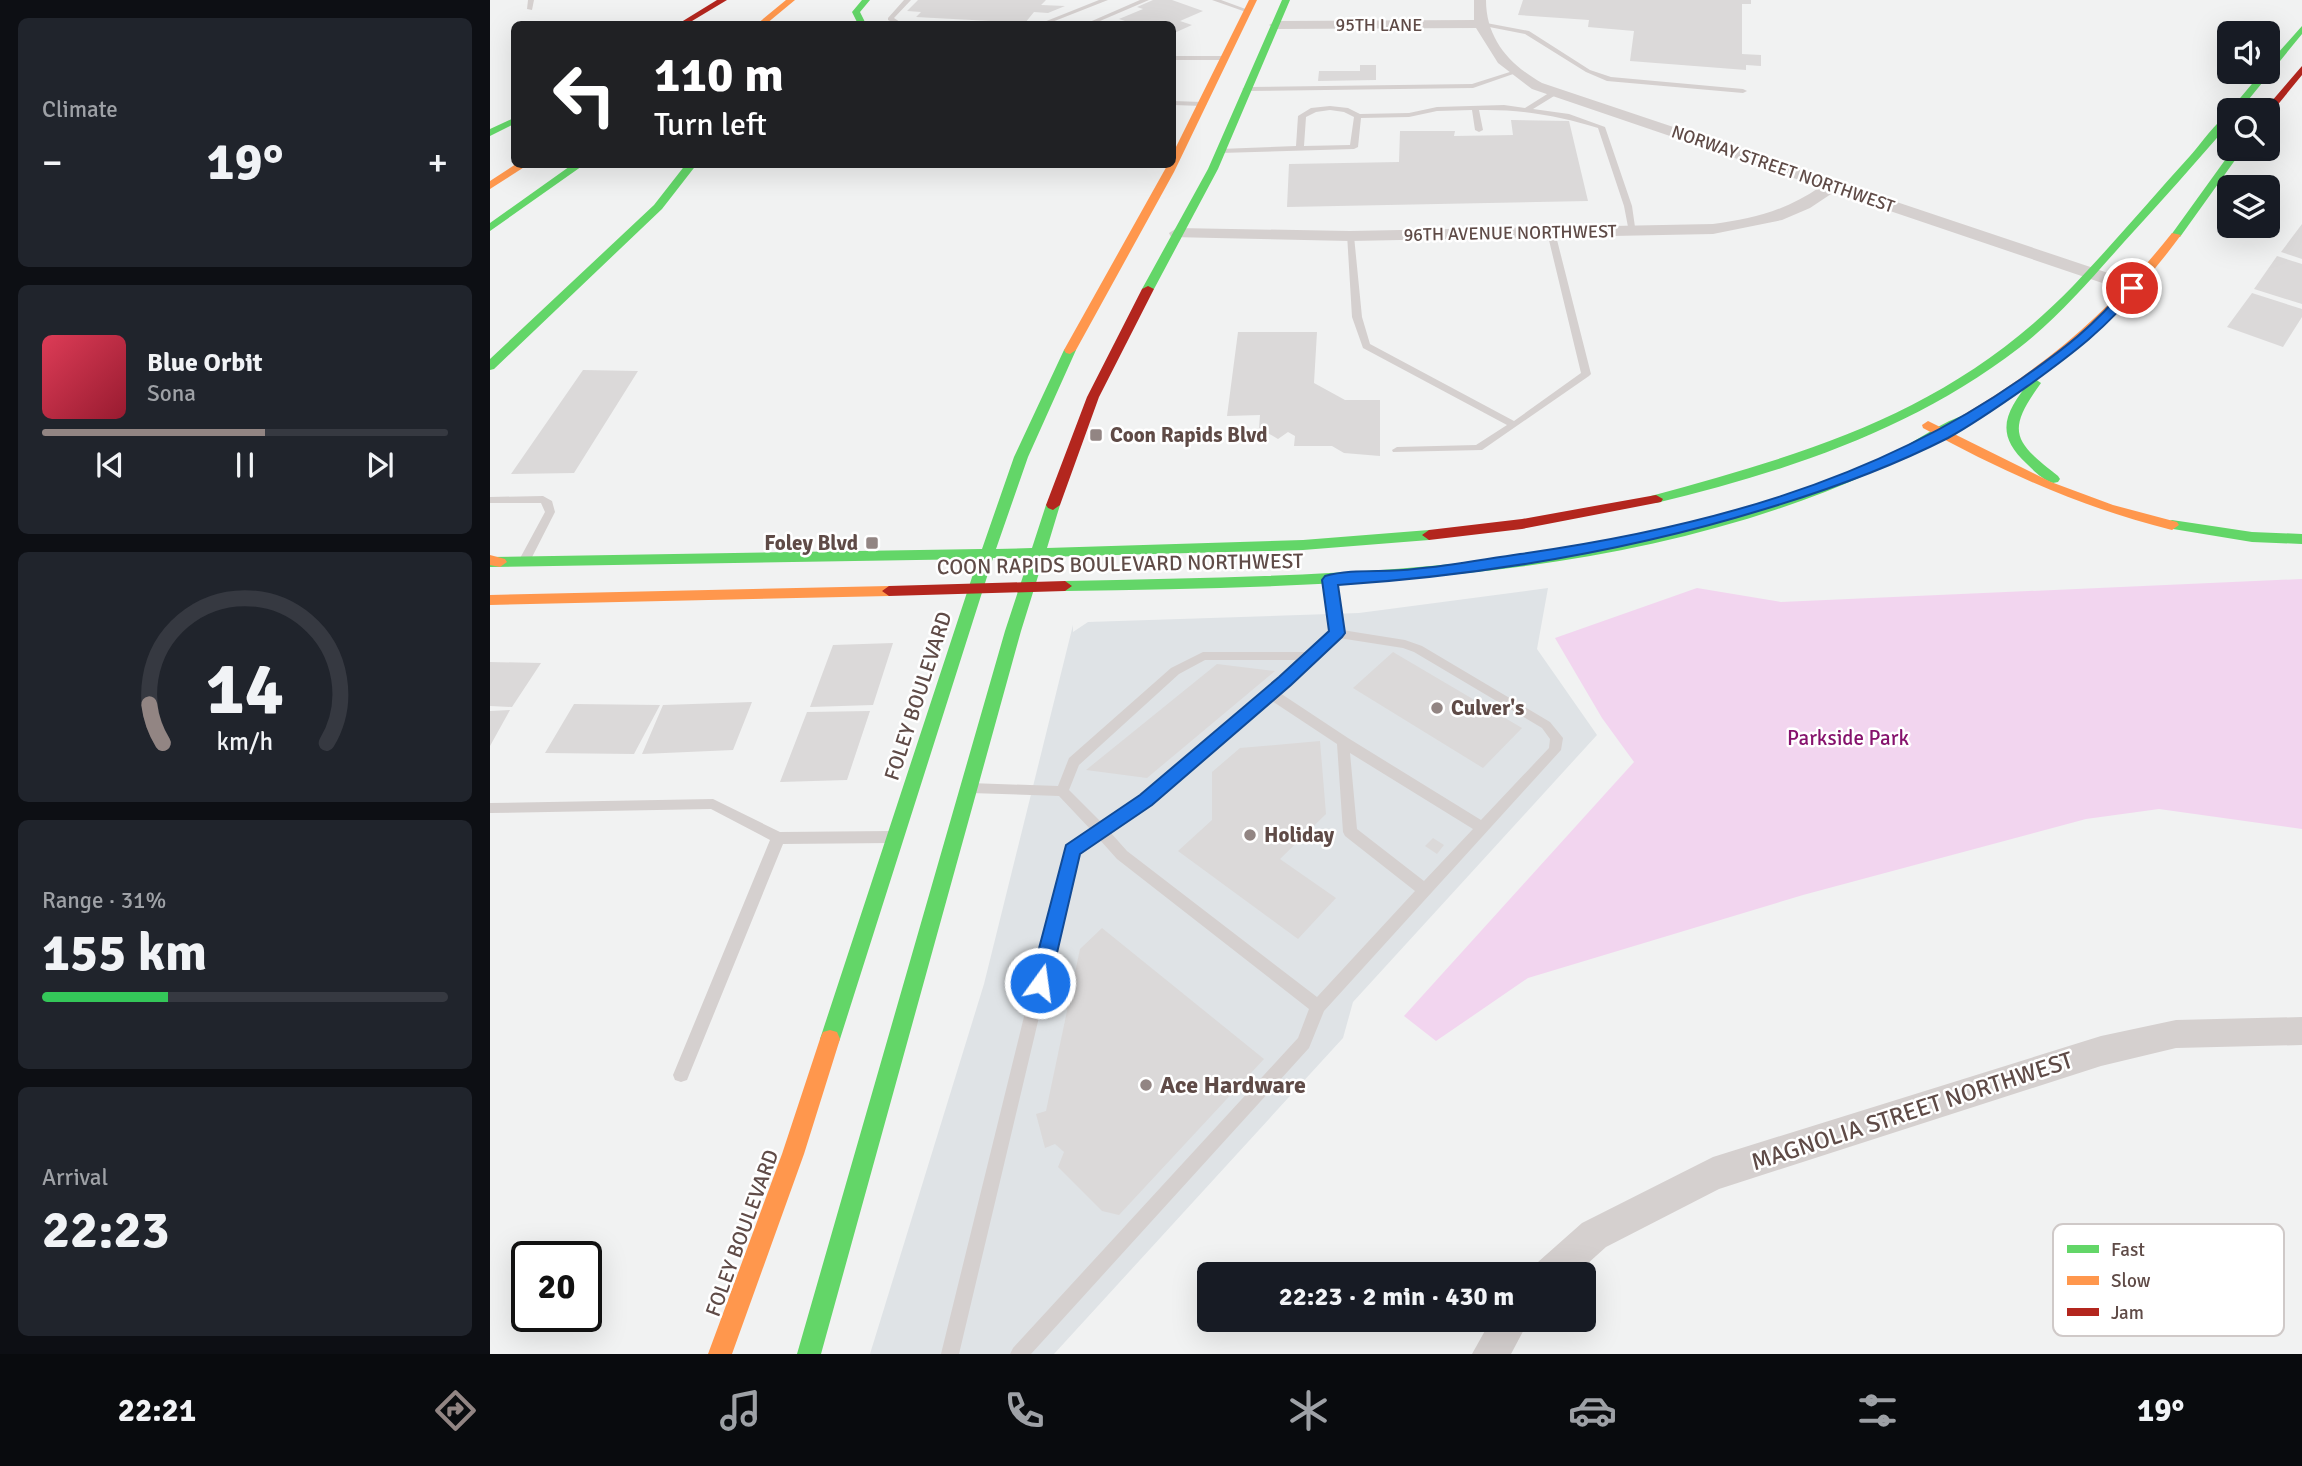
<!DOCTYPE html>
<meta charset="utf-8">
<style>
body{margin:0;font-family:Signika,sans-serif;background:#20242c;color:#f1f3f6;height:100vh;display:flex;flex-direction:column;font-size:26px;white-space:nowrap}
*{box-sizing:border-box;margin:0}
p{font-size:23px;color:#9ea1a6}
.icon{flex:none;width:38px;height:38px;fill:none;stroke:currentColor;stroke-width:2;stroke-linecap:round;stroke-linejoin:round}
.map{position:relative;flex:1;overflow:hidden}
.sheet{display:flex;flex-direction:column;gap:18px;padding:18px;background:#0d0f14;width:490px}
.sheet>*{flex:none}
.top-card{position:absolute;left:21px;top:21px;width:665px;height:147px;border-radius:10px;box-shadow:0 7px 28px #0002;background:#202124;color:#fff;overflow:hidden}
.buttons{position:absolute;left:1727px;top:21px;display:grid;gap:14px}
.buttons a{display:grid;place-items:center;width:63px;height:63px;border-radius:10px;background:#171b24;box-shadow:0 7px 28px #0002;font-size:35px}
.speed{position:absolute;left:21px;top:1241px;display:flex;gap:14px;font-size:35px;font-weight:700;text-align:center}
.speed>*{display:grid;place-content:center;width:91px;height:91px;border-radius:50%;background:#171b24;box-shadow:0 7px 28px #0002;line-height:1}
.speed .limit{border:4px solid #111;border-radius:10px;background:#fff;color:#111}
.pin{position:absolute;display:grid;place-items:center;width:60px;height:60px;color:#fff;margin:-30px;border:4px solid #fff;border-radius:50%;box-shadow:0 2px 7px #0007}
.me{position:absolute;width:77px;margin:-38px;rotate:14deg;stroke-linejoin:round;filter:drop-shadow(0 0 5px #0008)}
.turn{display:flex;align-items:center;gap:24px;height:147px;padding:0 28px;font-size:32px}
.turn .icon{width:91px;height:91px;stroke-width:2.5}
.turn b{display:block;font-size:49px;line-height:60px}
.big{font-size:52px;font-weight:700;line-height:1.1}
.sheet .widget{flex:1;display:flex;flex-direction:column;justify-content:center;gap:10px;min-width:0;padding:0 24px;border-radius:10px;background:#20242c}
.sheet .dial{align-items:center;gap:0}
.dial svg{height:182px;overflow:visible;fill:none;stroke:#363941;stroke-width:7;stroke-linecap:round;text-anchor:middle}
.dial text{fill:#f1f3f6;stroke:none}
.song{display:flex;align-items:center;gap:21px}
.cover{width:84px;height:84px;border-radius:10px;background:linear-gradient(135deg,hsl(350 70% 55%),hsl(350 70% 35%))}
.played{height:7px;border-radius:4px;background:linear-gradient(90deg,#928583 55%,#363941 55%)}
.keys{display:flex;justify-content:space-around;direction:ltr}
.heat{display:flex;justify-content:space-between;align-items:center;font-size:38px;direction:ltr}
.charge{height:10px;border-radius:5px;background:linear-gradient(90deg,#34c759 31%,#363941 0)}
.trip{position:absolute;left:707px;top:1262px;width:399px;height:70px;border-radius:10px;background:#171b24;box-shadow:0 7px 28px #0002;font-weight:700;line-height:70px;text-align:center}
.tabs{display:flex;height:112px;justify-content:space-around;align-items:center;background:#090b0e;color:#9ea1a6}
.tabs .icon{width:49px;height:49px}
.tabs .on{color:#928583}
.tabs b{font-size:32px;color:#f1f3f6}
main{display:flex;flex:1;min-height:0}
.map>svg:first-child{display:block}
.commercial{fill:#dfe3e6}
.green{fill:#f2d5ef}
.building{fill:#dbd9d9}
.lines{fill:none;stroke-linecap:round;stroke-linejoin:round}
.lane{fill:#d5d0cf;fill-rule:evenodd}
.street{fill:#d5d0cf;fill-rule:evenodd}
.fast{fill:#63d668;fill-rule:evenodd}
.slow{fill:#ff974d;fill-rule:evenodd}
.jam{fill:#b3261e;fill-rule:evenodd}
.route{fill:#1a73e8;stroke:#114b97;stroke-width:2}
.poi-dot{fill:#928583;stroke:#fff;stroke-width:2.5}
.labels{text-anchor:middle;stroke-width:5;stroke-linejoin:round;paint-order:stroke}
.far-street-label{font-size:18px;fill:#5f4b47;stroke:#fff}
.poi-label{font-size:21px;font-weight:bold;fill:#5f4b47;stroke:#fff;text-anchor:start}
.street-label{font-size:21px;fill:#5f4b47;stroke:#fff}
.park-label{font-size:21px;fill:#86126d;stroke:#fff}
.near-poi-label{font-size:24px;font-weight:bold;fill:#5f4b47;stroke:#fff;text-anchor:start}
.near-street-label{font-size:24px;fill:#5f4b47;stroke:#fff}
.key{fill:#fff;stroke:#cfc9c8;stroke-width:2}
.key-label{font-size:19px;fill:#5f4b47}
</style>
<main>
<section class="sheet">
<div class="widget"><p>Climate</p>
<div class="heat"><a>−</a><b class="big">19°</b><a>+</a></div>
</div>
<div class="widget">
<div class="song"><i class="cover"></i><div><b>Blue Orbit</b><p>Sona</p></div></div>
<div class="played"></div>
<div class="keys"><svg class="icon" aria-label="previous" viewBox="0 0 24 24"><path d="M18 5L8 12l10 7zM5 5v14"/></svg><svg class="icon" aria-label="pause" viewBox="0 0 24 24"><path d="M8 5v14M16 5v14"/></svg><svg class="icon" aria-label="next" viewBox="0 0 24 24"><path d="M6 5l10 7-10 7zM19 5v14"/></svg></div>
</div>
<div class="widget dial"><svg viewBox="0 0 100 80">
<path d="M14 69A42 42 0 1 1 86 69"/>
<path d="M14 69A42 42 0 0 1 8 52" stroke="#928583"/>
<text x="50" y="56" font-size="32" font-weight="700">14</text>
<text x="50" y="72" font-size="11">km/h</text>
</svg></div>
<div class="widget"><p>Range · 31%</p><b class="big">155 km</b><div class="charge"></div></div>
<div class="widget"><p>Arrival</p><b class="big">22:23</b></div>
</section>
<div class="map">
<svg width="1812" height="1354" viewBox="0 0 1812 1354">
<rect width="100%" height="100%" fill="#f1f2f2"/>
<path class="commercial" d="M 1058,588 L 1047,649 L 1107,735 L 863,1002 L 853,1038 L 564,1354 L 380,1354 L 494,984 L 583,625 L 583,632 L 598,622 L 869,613 Z"/>
<path class="green" d="M 1812,579 L 1812,829 L 1669,809 L 1596,819 L 1313,895 L 1038,978 L 946,1041 L 914,1016 L 1144,762 L 1112,718 L 1065,638 L 1207,588 L 1291,602 Z"/>
<path class="building" d="M 428,0 L 556,0 L 551,5 L 575,6 L 558,13 L 544,12 L 535,23 L 426,17 L 431,12 L 417,11 Z
M 663,0 L 682,0 L 713,11 L 690,21 L 702,25 L 682,34 L 682,24 L 637,24 L 641,23 L 629,19 L 653,9 L 647,7 Z
M 1033,0 L 1261,0 L 1261,4 L 1252,4 L 1252,54 L 1271,55 L 1271,66 L 1256,65 L 1256,70 L 1140,61 L 1144,31 L 1098,27 L 1099,20 L 1028,15 Z
M 870,65 L 886,65 L 886,80 L 828,81 L 829,71 L 870,71 Z
M 1021,120 L 1079,121 L 1098,201 L 797,207 L 799,164 L 909,162 L 910,131 L 965,131 L 964,136 L 1023,135 Z
M 1812,224 L 1812,259 L 1791,252 Z
M 1787,256 L 1812,264 L 1812,304 L 1764,289 Z
M 1762,293 L 1812,309 L 1812,317 L 1793,347 L 1737,327 Z
M 748,332 L 827,332 L 824,383 L 855,400 L 890,400 L 890,456 L 854,453 L 842,446 L 804,446 L 805,436 L 798,432 L 788,439 L 769,428 L 770,415 L 737,416 Z
M 93,370 L 148,371 L 84,473 L 21,474 Z
M 403,643 L 383,705 L 320,707 L 343,645 Z
M 903,652 L 1032,728 L 993,768 L 863,688 Z
M 0,662 L 51,663 L 22,707 L 0,706 Z
M 727,664 L 785,671 L 657,778 L 596,770 Z
M 262,702 L 243,750 L 152,754 L 173,705 Z
M 84,704 L 170,705 L 144,754 L 55,753 Z
M 20,710 L 0,746 L 0,711 Z
M 380,711 L 357,780 L 290,782 L 317,712 Z
M 830,741 L 836,814 L 790,859 L 846,898 L 808,939 L 688,851 L 722,820 L 722,772 L 750,748 Z
M 943,838 L 954,845 L 947,854 L 935,846 Z
M 612,928 L 774,1059 L 629,1215 L 612,1211 L 568,1167 L 574,1152 L 565,1144 L 555,1148 L 546,1114 L 556,1111 L 590,949 Z"/>
<g class="lines">
<path class="lane" d="M 38,0 L 44,0 L 42,10 L 37,9 Z
M 414,0 L 421,0 L 404,18 L 413,24 L 406,24 L 398,20 L 398,18 Z
M 609,0 L 618,0 L 557,24 L 549,24 Z
M 650,0 L 659,0 L 603,24 L 595,24 Z
M 722,0 L 731,0 L 761,11 L 756,12 Z
M 991,22 L 1039,31 L 1100,70 L 1121,77 L 1253,89 L 1257,91 L 1253,93 L 1117,81 L 1096,72 L 1035,34 L 989,25 L 989,23 Z
M 682,56 L 735,56 L 738,58 L 735,60 L 682,60 Z
M 1023,71 L 1029,72 L 983,88 L 756,91 L 752,89 L 756,87 L 982,84 Z
M 1062,91 L 1069,93 L 1043,109 L 1079,114 L 1115,127 L 1142,206 L 1146,234 L 1139,232 L 1134,206 L 1108,128 C 1069,116 1030,109 989,110 L 993,130 L 989,132 L 985,130 L 982,110 L 947,111 L 919,117 L 871,118 L 868,147 L 864,149 L 730,153 L 726,151 L 730,149 L 806,146 L 808,116 L 821,108 L 840,106 L 858,108 L 870,114 L 919,113 L 947,107 L 1014,105 L 1035,108 ZM 840,110 L 854,112 L 864,117 L 860,145 L 814,146 L 816,117 L 826,112 Z
M 682,101 L 713,102 L 717,104 L 713,106 L 682,105 Z
M 1058,230 L 1065,232 L 1101,374 L 1099,376 L 992,450 L 903,452 L 902,450 L 907,447 L 986,445 L 1017,425 L 873,348 L 862,317 L 857,234 L 864,236 L 872,317 L 880,344 L 1024,421 L 1091,373 L 1057,232 Z
M 53,496 L 62,501 L 65,512 L 38,565 L 30,565 L 28,562 L 55,512 L 51,503 L 0,503 L 0,497 Z
M 840,576 L 846,580 L 852,630 L 915,640 L 932,646 L 1060,722 L 1073,738 L 1071,750 L 834,1011 L 819,1048 L 541,1354 L 520,1354 L 523,1348 L 808,1038 L 819,1009 L 627,859 L 610,840 L 588,853 L 469,1354 L 451,1354 L 575,850 L 577,846 L 602,831 L 569,796 L 480,793 L 475,792 L 473,788 L 475,784 L 480,783 L 568,786 L 579,758 L 681,668 L 713,652 L 819,652 L 841,632 L 834,580 ZM 849,638 L 913,648 L 924,652 L 1052,728 L 1060,739 L 1059,748 L 991,820 L 858,738 L 790,693 ZM 715,660 L 810,660 L 651,796 L 613,824 L 579,790 L 589,765 L 689,674 ZM 782,701 L 847,744 L 853,832 L 855,836 L 925,891 L 827,997 L 637,851 L 621,833 L 661,804 ZM 860,753 L 983,829 L 934,881 L 867,829 Z
M 223,799 L 290,832 L 401,831 L 406,833 L 408,837 L 406,841 L 401,843 L 293,844 L 199,1075 L 197,1080 L 191,1082 L 185,1080 L 183,1075 L 280,840 L 221,809 L 0,813 L 0,803 Z"/>
<path class="street" d="M 984,0 L 996,0 C 996,39 1020,65 1052,83 L 1648,283 L 1651,287 L 1642,292 L 1636,291 L 1344,192 L 1320,208 L 1292,220 L 1223,234 L 860,241 L 681,237 L 679,233 L 687,228 L 860,231 L 1223,224 C 1263,219 1297,210 1330,187 L 1042,89 L 1008,63 L 986,28 L 786,29 L 779,25 L 786,21 L 984,20 Z
M 1812,1017 L 1812,1045 L 1686,1048 L 1611,1066 L 1229,1189 L 1116,1247 L 1086,1274 L 1043,1274 L 1048,1262 L 1092,1223 L 1223,1157 L 1611,1036 L 1686,1020 Z
M 1001,1320 L 1039,1320 L 1021,1354 L 982,1354 Z"/>
<path class="fast" d="M 372,0 L 380,0 L 370,12 L 376,24 L 368,24 L 362,12 Z
M 792,0 L 800,0 L 728,169 L 664,289 L 654,291 L 652,289 L 718,169 Z
M 1812,26 L 1812,34 L 1750,110 L 1740,110 L 1772,72 L 1778,72 L 1778,64 Z
M 1740,113 L 1740,123 C 1705,163 1670,203 1634,242 C 1601,279 1569,317 1529,348 C 1423,430 1295,472 1166,503 L 1161,502 L 1159,499 L 1161,496 C 1323,452 1462,411 1583,286 C 1623,244 1661,199 1700,156 C 1712,143 1725,122 1740,113 Z
M 24,118 L 24,124 L 0,136 L 0,129 Z
M 1743,149 L 1753,149 L 1690,237 L 1682,237 L 1681,235 Z
M 83,164 L 95,164 L 0,231 L 0,223 Z
M 196,164 L 207,164 L 172,209 L 4,369 L 0,370 L 0,359 L 164,205 Z
M 580,346 L 586,350 L 538,457 L 506,549 L 542,548 L 556,505 L 563,500 L 570,505 L 557,548 L 813,540 L 939,530 L 946,535 L 939,540 L 813,550 L 554,557 L 531,631 L 331,1354 L 307,1354 L 515,631 L 539,558 L 503,558 L 350,1039 L 347,1046 L 340,1048 L 333,1046 L 330,1039 L 488,559 L 0,567 L 0,557 L 492,549 L 524,457 L 574,350 Z
M 1545,379 L 1551,383 C 1516,431 1523,441 1568,476 L 1570,479 L 1568,482 L 1563,483 C 1553,480 1544,471 1537,464 C 1503,433 1516,411 1541,380 Z
M 1478,414 L 1483,415 L 1483,421 C 1434,447 1386,472 1335,492 C 1092,586 831,586 575,591 L 568,586 L 575,581 C 801,576 1026,575 1245,512 C 1298,497 1353,477 1403,453 C 1427,441 1452,421 1478,414 Z
M 1682,520 L 1762,532 L 1812,534 L 1812,544 L 1762,542 L 1677,528 L 1675,525 L 1677,522 Z"/>
<path class="slow" d="M 296,0 L 305,0 L 276,24 L 267,24 Z
M 759,0 L 767,0 L 684,172 L 586,350 L 580,354 L 576,353 L 574,350 L 678,164 L 682,164 L 682,155 Z
M 26,164 L 39,164 L 0,189 L 0,181 Z
M 1682,233 L 1691,235 C 1642,302 1582,359 1511,403 C 1501,410 1486,423 1473,421 L 1473,415 C 1560,363 1619,312 1682,233 Z
M 1438,421 L 1561,482 L 1623,505 L 1687,522 L 1689,525 L 1682,530 C 1593,508 1513,472 1433,428 L 1432,425 Z
M 0,555 L 15,559 L 17,562 L 10,567 L 0,565 Z
M 399,586 L 406,591 L 399,596 L 0,605 L 0,595 Z
M 340,1030 L 347,1032 L 350,1039 L 314,1154 L 242,1354 L 218,1354 L 292,1154 L 330,1039 L 333,1032 Z"/>
<path class="jam" d="M 227,0 L 237,0 L 197,24 L 188,24 Z
M 1812,66 L 1812,75 L 1781,113 L 1778,114 L 1778,110 L 1775,109 Z
M 658,286 L 664,289 L 609,397 L 570,505 L 563,510 L 558,508 L 556,505 L 597,397 L 652,289 Z
M 1166,495 L 1173,499 L 1171,502 L 1032,529 L 939,540 L 932,535 L 939,530 L 1032,519 Z
M 575,581 L 582,586 L 575,591 L 399,596 L 392,591 L 399,586 Z"/>
</g>
<path class="route" d="M 1638,285 L 1648,288 C 1618,327 1582,354 1542,383 C 1515,402 1487,422 1458,438 C 1399,468 1338,490 1275,509 C 1135,552 994,575 848,585 L 855,633 L 852,637 L 801,685 L 662,805 L 590,854 L 560,983 L 557,989 L 550,992 L 543,989 L 540,983 L 576,845 L 650,795 L 789,677 L 839,631 L 832,580 L 835,576 C 863,568 896,573 924,569 C 960,566 995,559 1030,554 C 1207,529 1382,483 1531,379 C 1574,349 1604,326 1638,285 Z"/>
<g class="poi-dot">
<rect x="599" y="428" width="14" height="14" rx="3.5"/>
<rect x="375" y="536" width="14" height="14" rx="3.5"/>
<circle cx="947" cy="708" r="7"/>
<circle cx="760" cy="835" r="7"/>
<circle cx="656" cy="1085" r="7"/>
</g>
<g class="labels">
<g class="far-street-label">
<text x="889" y="31">95TH LANE</text>
<text transform="translate(1293 169) rotate(19)" y="6">NORWAY STREET NORTHWEST</text>
<text transform="translate(1020 233) rotate(-1)" y="6">96TH AVENUE NORTHWEST</text>
</g>
<g class="poi-label">
<text x="620" y="442">Coon Rapids Blvd</text>
<text x="368" y="550" text-anchor="end">Foley Blvd</text>
<text x="961" y="715">Culver's</text>
<text x="774" y="842">Holiday</text>
</g>
<g class="street-label">
<text transform="translate(630 564) rotate(-1)" y="7">COON RAPIDS BOULEVARD NORTHWEST</text>
<text transform="translate(428 696) rotate(-72)" y="7">FOLEY BOULEVARD</text>
<text transform="translate(252 1233) rotate(-70)" y="7">FOLEY BOULEVARD</text>
</g>
<g class="park-label">
<text x="1358" y="745">Parkside Park</text>
</g>
<g class="near-poi-label">
<text x="670" y="1093">Ace Hardware</text>
</g>
<g class="near-street-label">
<text transform="translate(1422 1111) rotate(-18)" y="8">MAGNOLIA STREET NORTHWEST</text>
</g>
</g>
<rect x="1563" y="1224" width="231" height="112" rx="10" class="key"/>
<rect x="1577" y="1245" width="32" height="8" fill="#63d668"/>
<rect x="1577" y="1276" width="32" height="9" fill="#ff974d"/>
<rect x="1577" y="1308" width="32" height="8" fill="#b3261e"/>
<g class="key-label">
<text x="1621" y="1256">Fast</text>
<text x="1621" y="1287">Slow</text>
<text x="1621" y="1319">Jam</text>
</g>
</svg>
<div class="buttons">
<a><svg class="icon" aria-label="sound" viewBox="0 0 24 24"><path d="M4 9h4l5-4v14l-5-4H4zM17 9q2 3 0 6"/></svg></a>
<a><svg class="icon" aria-label="search" viewBox="0 0 24 24"><circle cx="10" cy="10" r="6"/><path d="M15 15l6 6"/></svg></a>
<a><svg class="icon" aria-label="layers" viewBox="0 0 24 24"><path d="M12 4l9 5-9 5-9-5zM3 14l9 5 9-5"/></svg></a>
</div>
<div class="speed"><div class="limit">20</div></div>
<div class="pin" style="left:1642px;top:288px;background:#d93025"><svg class="icon" aria-label="arrive" viewBox="0 0 24 24"><path d="M6 21V4h12l-3 4 3 4H6"/></svg></div>
<svg class="me" style="left:550px;top:983px" viewBox="-20 -20 40 40"><circle r="17" fill="#1a73e8" stroke="#fff" stroke-width="3"/><path d="M0-11L8 9 0 5-8 9z" fill="#fff"/></svg>
<div class="trip">22:23 · 2 min · 430 m</div>
<div class="top-card">
<div class="turn"><svg class="icon" aria-label="left" viewBox="0 0 24 24"><path d="M17 20v-9H6M10 6l-5 5 5 5"/></svg><div><b>110 m</b>Turn left</div></div>
</div>
</div>
</main>
<nav class="tabs">
<b>22:21</b>
<svg class="icon on" aria-label="directions" viewBox="0 0 24 24"><path d="M12 3l9 9-9 9-9-9zM9 14v-3h6M13 9l2 2-2 2"/></svg>
<svg class="icon" aria-label="music" viewBox="0 0 24 24"><path d="M9 18V5l10-2v13"/><circle cx="6" cy="18" r="3"/><circle cx="16" cy="16" r="3"/></svg>
<svg class="icon" aria-label="phone" viewBox="0 0 24 24"><path d="M5 4h4l2 5-3 2q2 4 5 5l2-3 5 2v4C11 20 4 13 5 4z"/></svg>
<svg class="icon" aria-label="climate" viewBox="0 0 24 24"><path d="M12 3v18M4 7l16 10M4 17L20 7"/></svg>
<svg class="icon" aria-label="car" viewBox="0 0 24 24"><path d="M5 17H2v-5l4-1 3-4h7l3 4 3 1v5h-3M9 17h6M6 11h13"/><circle cx="7" cy="17" r="2"/><circle cx="17" cy="17" r="2"/></svg>
<svg class="icon" aria-label="filters" viewBox="0 0 24 24"><path d="M4 7h16M4 17h16"/><circle cx="9" cy="7" r="2"/><circle cx="15" cy="17" r="2"/></svg>
<b>19°</b>
</nav>
